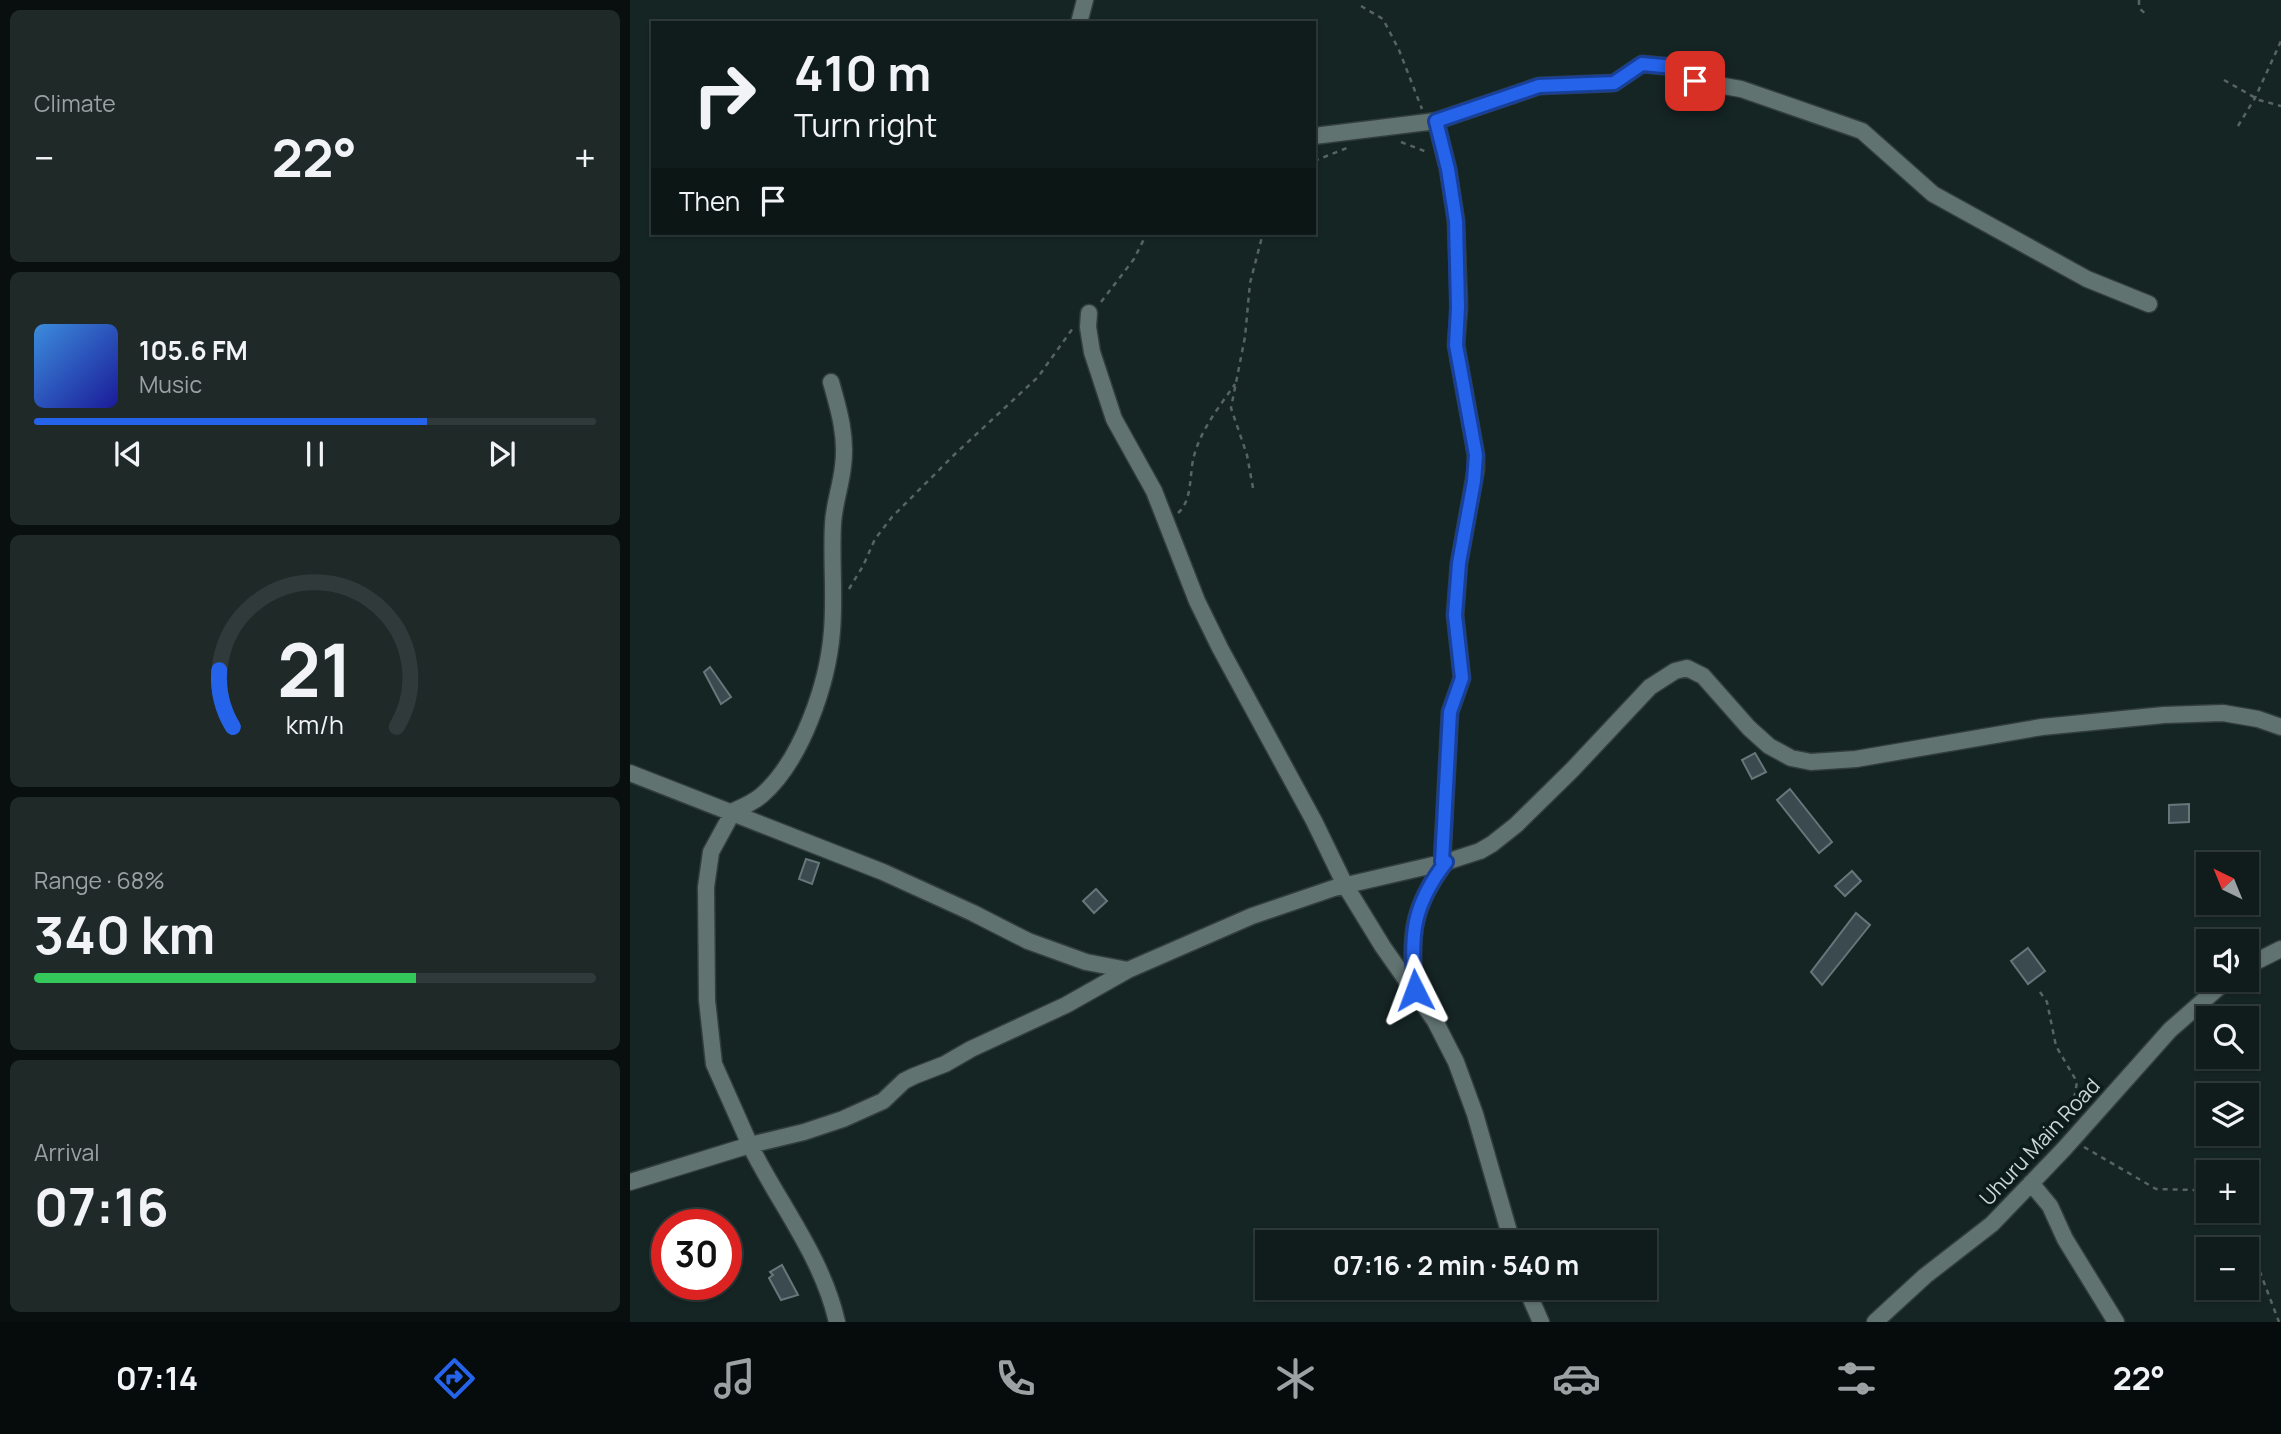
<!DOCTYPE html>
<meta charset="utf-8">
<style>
body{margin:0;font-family:Manrope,sans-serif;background:#1e2928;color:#f1f3f6;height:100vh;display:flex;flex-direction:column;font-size:26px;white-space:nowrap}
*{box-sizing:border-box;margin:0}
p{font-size:23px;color:#9ca1a3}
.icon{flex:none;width:38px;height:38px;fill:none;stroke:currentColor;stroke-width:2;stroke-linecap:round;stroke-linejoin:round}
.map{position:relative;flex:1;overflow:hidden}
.details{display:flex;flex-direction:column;gap:10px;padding:10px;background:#090f0f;width:630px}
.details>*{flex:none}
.top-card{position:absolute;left:21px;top:21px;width:665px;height:214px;border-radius:0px;box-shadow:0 2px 5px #0004,0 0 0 2px #303a3a;background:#101c1b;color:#f1f3f6;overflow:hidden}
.needle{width:46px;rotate:317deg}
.buttons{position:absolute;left:1566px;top:852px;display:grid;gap:14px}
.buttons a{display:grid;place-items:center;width:63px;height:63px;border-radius:0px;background:#101c1b;box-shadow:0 2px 5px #0004,0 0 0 2px #303a3a;font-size:35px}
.speed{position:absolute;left:21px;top:1209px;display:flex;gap:14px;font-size:35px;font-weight:700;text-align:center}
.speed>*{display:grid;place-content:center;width:91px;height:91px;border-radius:50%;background:#101c1b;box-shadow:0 2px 5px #0004,0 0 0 2px #303a3a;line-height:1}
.speed .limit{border:10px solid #d22;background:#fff;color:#111}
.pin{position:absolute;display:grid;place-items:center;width:60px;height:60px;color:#fff;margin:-30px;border-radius:14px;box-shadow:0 4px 10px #0006}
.me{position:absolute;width:77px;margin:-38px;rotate:357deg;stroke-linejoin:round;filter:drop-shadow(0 0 5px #0008)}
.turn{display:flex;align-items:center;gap:24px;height:147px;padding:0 28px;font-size:32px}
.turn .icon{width:91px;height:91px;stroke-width:2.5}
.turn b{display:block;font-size:49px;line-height:60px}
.then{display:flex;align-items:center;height:66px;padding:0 28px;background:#0003;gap:14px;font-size:26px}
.big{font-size:52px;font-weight:700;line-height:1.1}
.details .card{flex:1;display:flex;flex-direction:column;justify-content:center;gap:10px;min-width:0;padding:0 24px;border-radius:10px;background:#1e2928}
.details .dial{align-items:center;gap:0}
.dial svg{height:182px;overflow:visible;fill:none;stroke:#303a3a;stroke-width:7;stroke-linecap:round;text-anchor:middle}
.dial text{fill:#f1f3f6;stroke:none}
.song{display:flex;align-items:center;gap:21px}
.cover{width:84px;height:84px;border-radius:10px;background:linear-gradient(135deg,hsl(210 70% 55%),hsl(240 70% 35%))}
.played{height:7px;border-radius:4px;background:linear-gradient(90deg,#2563eb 70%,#303a3a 70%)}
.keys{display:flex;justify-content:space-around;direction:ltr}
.heat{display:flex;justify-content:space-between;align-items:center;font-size:38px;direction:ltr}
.charge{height:10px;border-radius:5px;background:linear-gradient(90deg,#34c759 68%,#303a3a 0)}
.trip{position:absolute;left:625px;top:1230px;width:402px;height:70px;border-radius:0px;background:#101c1b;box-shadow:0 2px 5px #0004,0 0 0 2px #303a3a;font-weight:700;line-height:70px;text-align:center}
.dock{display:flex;height:112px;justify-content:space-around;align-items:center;background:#060b0b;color:#9ca1a3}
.dock .icon{width:49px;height:49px}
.dock .selected{color:#2563eb}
.dock b{font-size:32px;color:#f1f3f6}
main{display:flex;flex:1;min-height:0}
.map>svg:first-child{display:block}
.building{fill:#3a4a4f;stroke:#66777c;stroke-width:2}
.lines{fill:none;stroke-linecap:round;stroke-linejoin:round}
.minor-casing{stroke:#323e3d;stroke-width:19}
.path{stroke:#566463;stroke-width:2.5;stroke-dasharray:5 5;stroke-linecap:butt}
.minor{stroke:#617371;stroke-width:16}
.route-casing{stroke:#184099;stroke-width:18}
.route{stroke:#2563eb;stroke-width:12}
.labels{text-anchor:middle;stroke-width:7;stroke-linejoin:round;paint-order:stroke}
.street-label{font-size:21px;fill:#ccd6d5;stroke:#0c1c1a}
</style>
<main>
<section class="details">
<div class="card"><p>Climate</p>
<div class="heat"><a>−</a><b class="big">22°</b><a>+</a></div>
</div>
<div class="card">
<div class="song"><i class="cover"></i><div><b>105.6 FM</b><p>Music</p></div></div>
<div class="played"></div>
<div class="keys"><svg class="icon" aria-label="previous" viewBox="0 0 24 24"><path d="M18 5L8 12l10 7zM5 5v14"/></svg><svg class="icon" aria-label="pause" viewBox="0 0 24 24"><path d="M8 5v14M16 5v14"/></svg><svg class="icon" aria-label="next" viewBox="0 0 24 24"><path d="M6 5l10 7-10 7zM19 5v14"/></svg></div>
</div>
<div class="card dial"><svg viewBox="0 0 100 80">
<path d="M14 69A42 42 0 1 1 86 69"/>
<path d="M14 69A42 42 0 0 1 8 44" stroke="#2563eb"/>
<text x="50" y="56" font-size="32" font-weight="700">21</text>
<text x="50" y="72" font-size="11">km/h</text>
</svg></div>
<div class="card"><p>Range · 68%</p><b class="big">340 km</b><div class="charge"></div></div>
<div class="card"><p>Arrival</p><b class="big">07:16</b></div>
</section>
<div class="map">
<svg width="1651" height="1322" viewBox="0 0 1651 1322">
<rect width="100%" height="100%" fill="#152524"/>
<path class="building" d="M 80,667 L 101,697 L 91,704 L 74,672 Z
M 1125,753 L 1136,772 L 1122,779 L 1112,760 Z
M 1160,789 L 1202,842 L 1189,853 L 1147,800 Z
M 1559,804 L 1559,822 L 1539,823 L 1539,805 Z
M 176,859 L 189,863 L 182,884 L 169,879 Z
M 1222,871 L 1231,881 L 1215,896 L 1205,886 Z
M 466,889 L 477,901 L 464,913 L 453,901 Z
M 1226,913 L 1240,925 L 1192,985 L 1181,972 Z
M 1398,948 L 1415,971 L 1398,984 L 1381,961 Z
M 152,1265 L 168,1295 L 151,1300 L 139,1278 L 143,1275 L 140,1272 Z"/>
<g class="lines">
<defs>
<path id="minor" d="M 449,23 L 455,0
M 806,121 L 909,86 L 984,83 L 1012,64 L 1044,67 L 1065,81 L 1111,89 L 1232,131 L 1303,194 L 1457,279 L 1519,304
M 684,136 L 806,121 L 818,169 L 826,221 L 829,307 L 826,345 L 846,455 L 846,469 L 829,563 L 825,615 L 832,678 L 820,712 L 812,862
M 459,313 L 458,327 L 462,352 L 484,419 L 524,491 L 567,601 L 590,648 L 684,821 L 715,885 L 753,947 L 805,1021 L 826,1062 L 845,1114 L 882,1242
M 0,773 L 253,872 L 343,913 L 398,941 L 456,962 L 498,970
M 99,813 L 99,819 L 81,852 L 76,887 L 77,1000 L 84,1064 L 120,1145 L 174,1132 L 213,1119 L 253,1101 L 274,1081 L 284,1076 L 315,1064 L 341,1049 L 436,1005 L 498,970 L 622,916 L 704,888 L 816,862 L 850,851 L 862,844 L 886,825 L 942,770 L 1020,687 L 1045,671 L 1057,668 L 1073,676 L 1119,728 L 1139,746 L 1161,758 L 1181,762 L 1226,759 L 1412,727 L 1534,715 L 1593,713 L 1628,719 L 1651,727
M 99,813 C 110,808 123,803 132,795 C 172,760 198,683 202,631 C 205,595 201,559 203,524 C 204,504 211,486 213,466 C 217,437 209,410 201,382
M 1617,966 L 1651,949
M 785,988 C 779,935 783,905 816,862
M 0,1182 L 120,1145 C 149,1204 192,1256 207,1322
M 1401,1183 L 1420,1206 L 1435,1239 L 1486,1322
M 896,1288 L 911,1322
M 1245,1322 L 1295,1276 L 1362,1224 L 1434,1149 L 1540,1030 L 1597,980"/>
</defs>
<use href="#minor" class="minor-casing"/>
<path class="path" d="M 1509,0 L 1509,8 L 1517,15
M 731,6 L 753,19 L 769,50 L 792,109
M 1594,80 L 1629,100 L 1651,106
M 1608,126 L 1625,98 L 1651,41
M 771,142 L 797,152
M 684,161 L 717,148
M 471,302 L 504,259 L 517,233
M 623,488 L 617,455 L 601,408 L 615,337 L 620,283 L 633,233
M 548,513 C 563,500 559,474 564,456 C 571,429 590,406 605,384
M 219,589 L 233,566 L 245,539 L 262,517 L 325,454 L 408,377 L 443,328
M 1410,992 L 1417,1002 L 1426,1046 L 1447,1082 L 1441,1116
M 1454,1147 L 1526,1189 L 1566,1190
M 1619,1243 L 1649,1322"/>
<use href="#minor" class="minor"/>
</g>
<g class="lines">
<defs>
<path id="route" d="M 785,990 C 780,936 782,906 816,862 L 812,862 L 820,712 L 832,678 L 825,615 L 829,563 L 844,481 L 846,455 L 826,345 L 828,307 L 826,221 L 818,169 L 806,121 L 909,86 L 984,83 L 1012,64 L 1044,67 L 1065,81"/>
</defs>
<use href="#route" class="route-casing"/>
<use href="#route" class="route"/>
</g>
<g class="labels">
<g class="street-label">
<text transform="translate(1410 1142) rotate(-47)" y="7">Uhuru Main Road</text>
</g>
</g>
</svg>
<div class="buttons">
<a><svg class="needle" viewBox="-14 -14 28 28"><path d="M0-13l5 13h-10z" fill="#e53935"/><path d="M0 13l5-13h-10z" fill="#9ca1a3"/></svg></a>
<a><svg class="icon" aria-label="sound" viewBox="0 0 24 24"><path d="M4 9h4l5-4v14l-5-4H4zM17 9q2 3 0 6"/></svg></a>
<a><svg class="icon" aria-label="search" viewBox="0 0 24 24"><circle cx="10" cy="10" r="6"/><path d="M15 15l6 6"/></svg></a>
<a><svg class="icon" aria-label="layers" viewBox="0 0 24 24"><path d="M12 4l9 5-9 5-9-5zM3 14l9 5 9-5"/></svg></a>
<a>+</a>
<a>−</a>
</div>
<div class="speed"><div class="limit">30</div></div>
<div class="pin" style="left:1065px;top:81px;background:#d93025"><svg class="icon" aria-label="arrive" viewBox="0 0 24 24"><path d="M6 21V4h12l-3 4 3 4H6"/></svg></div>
<svg class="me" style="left:785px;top:990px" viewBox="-20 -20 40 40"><path d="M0-17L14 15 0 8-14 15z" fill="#2563eb" stroke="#fff" stroke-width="4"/></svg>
<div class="trip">07:16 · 2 min · 540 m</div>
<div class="top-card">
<div class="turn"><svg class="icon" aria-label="right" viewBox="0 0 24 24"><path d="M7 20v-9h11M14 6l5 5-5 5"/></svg><div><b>410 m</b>Turn right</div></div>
<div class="then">Then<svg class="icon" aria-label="arrive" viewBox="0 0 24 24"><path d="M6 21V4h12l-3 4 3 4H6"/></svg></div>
</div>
</div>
</main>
<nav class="dock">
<b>07:14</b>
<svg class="icon selected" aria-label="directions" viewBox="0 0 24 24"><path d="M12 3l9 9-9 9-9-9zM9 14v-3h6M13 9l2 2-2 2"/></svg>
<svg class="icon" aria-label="music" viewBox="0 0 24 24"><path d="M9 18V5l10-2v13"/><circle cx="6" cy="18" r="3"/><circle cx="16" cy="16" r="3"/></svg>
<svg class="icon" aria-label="phone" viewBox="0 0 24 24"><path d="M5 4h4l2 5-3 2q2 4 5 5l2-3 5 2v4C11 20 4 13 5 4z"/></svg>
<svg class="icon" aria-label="climate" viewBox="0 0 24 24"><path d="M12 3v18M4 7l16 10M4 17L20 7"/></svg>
<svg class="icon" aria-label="car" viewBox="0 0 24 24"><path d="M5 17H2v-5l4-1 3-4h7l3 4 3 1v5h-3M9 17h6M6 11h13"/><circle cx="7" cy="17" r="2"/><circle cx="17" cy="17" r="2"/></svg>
<svg class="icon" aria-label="filters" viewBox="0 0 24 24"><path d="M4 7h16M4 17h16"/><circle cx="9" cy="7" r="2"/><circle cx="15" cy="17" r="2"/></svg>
<b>22°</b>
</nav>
